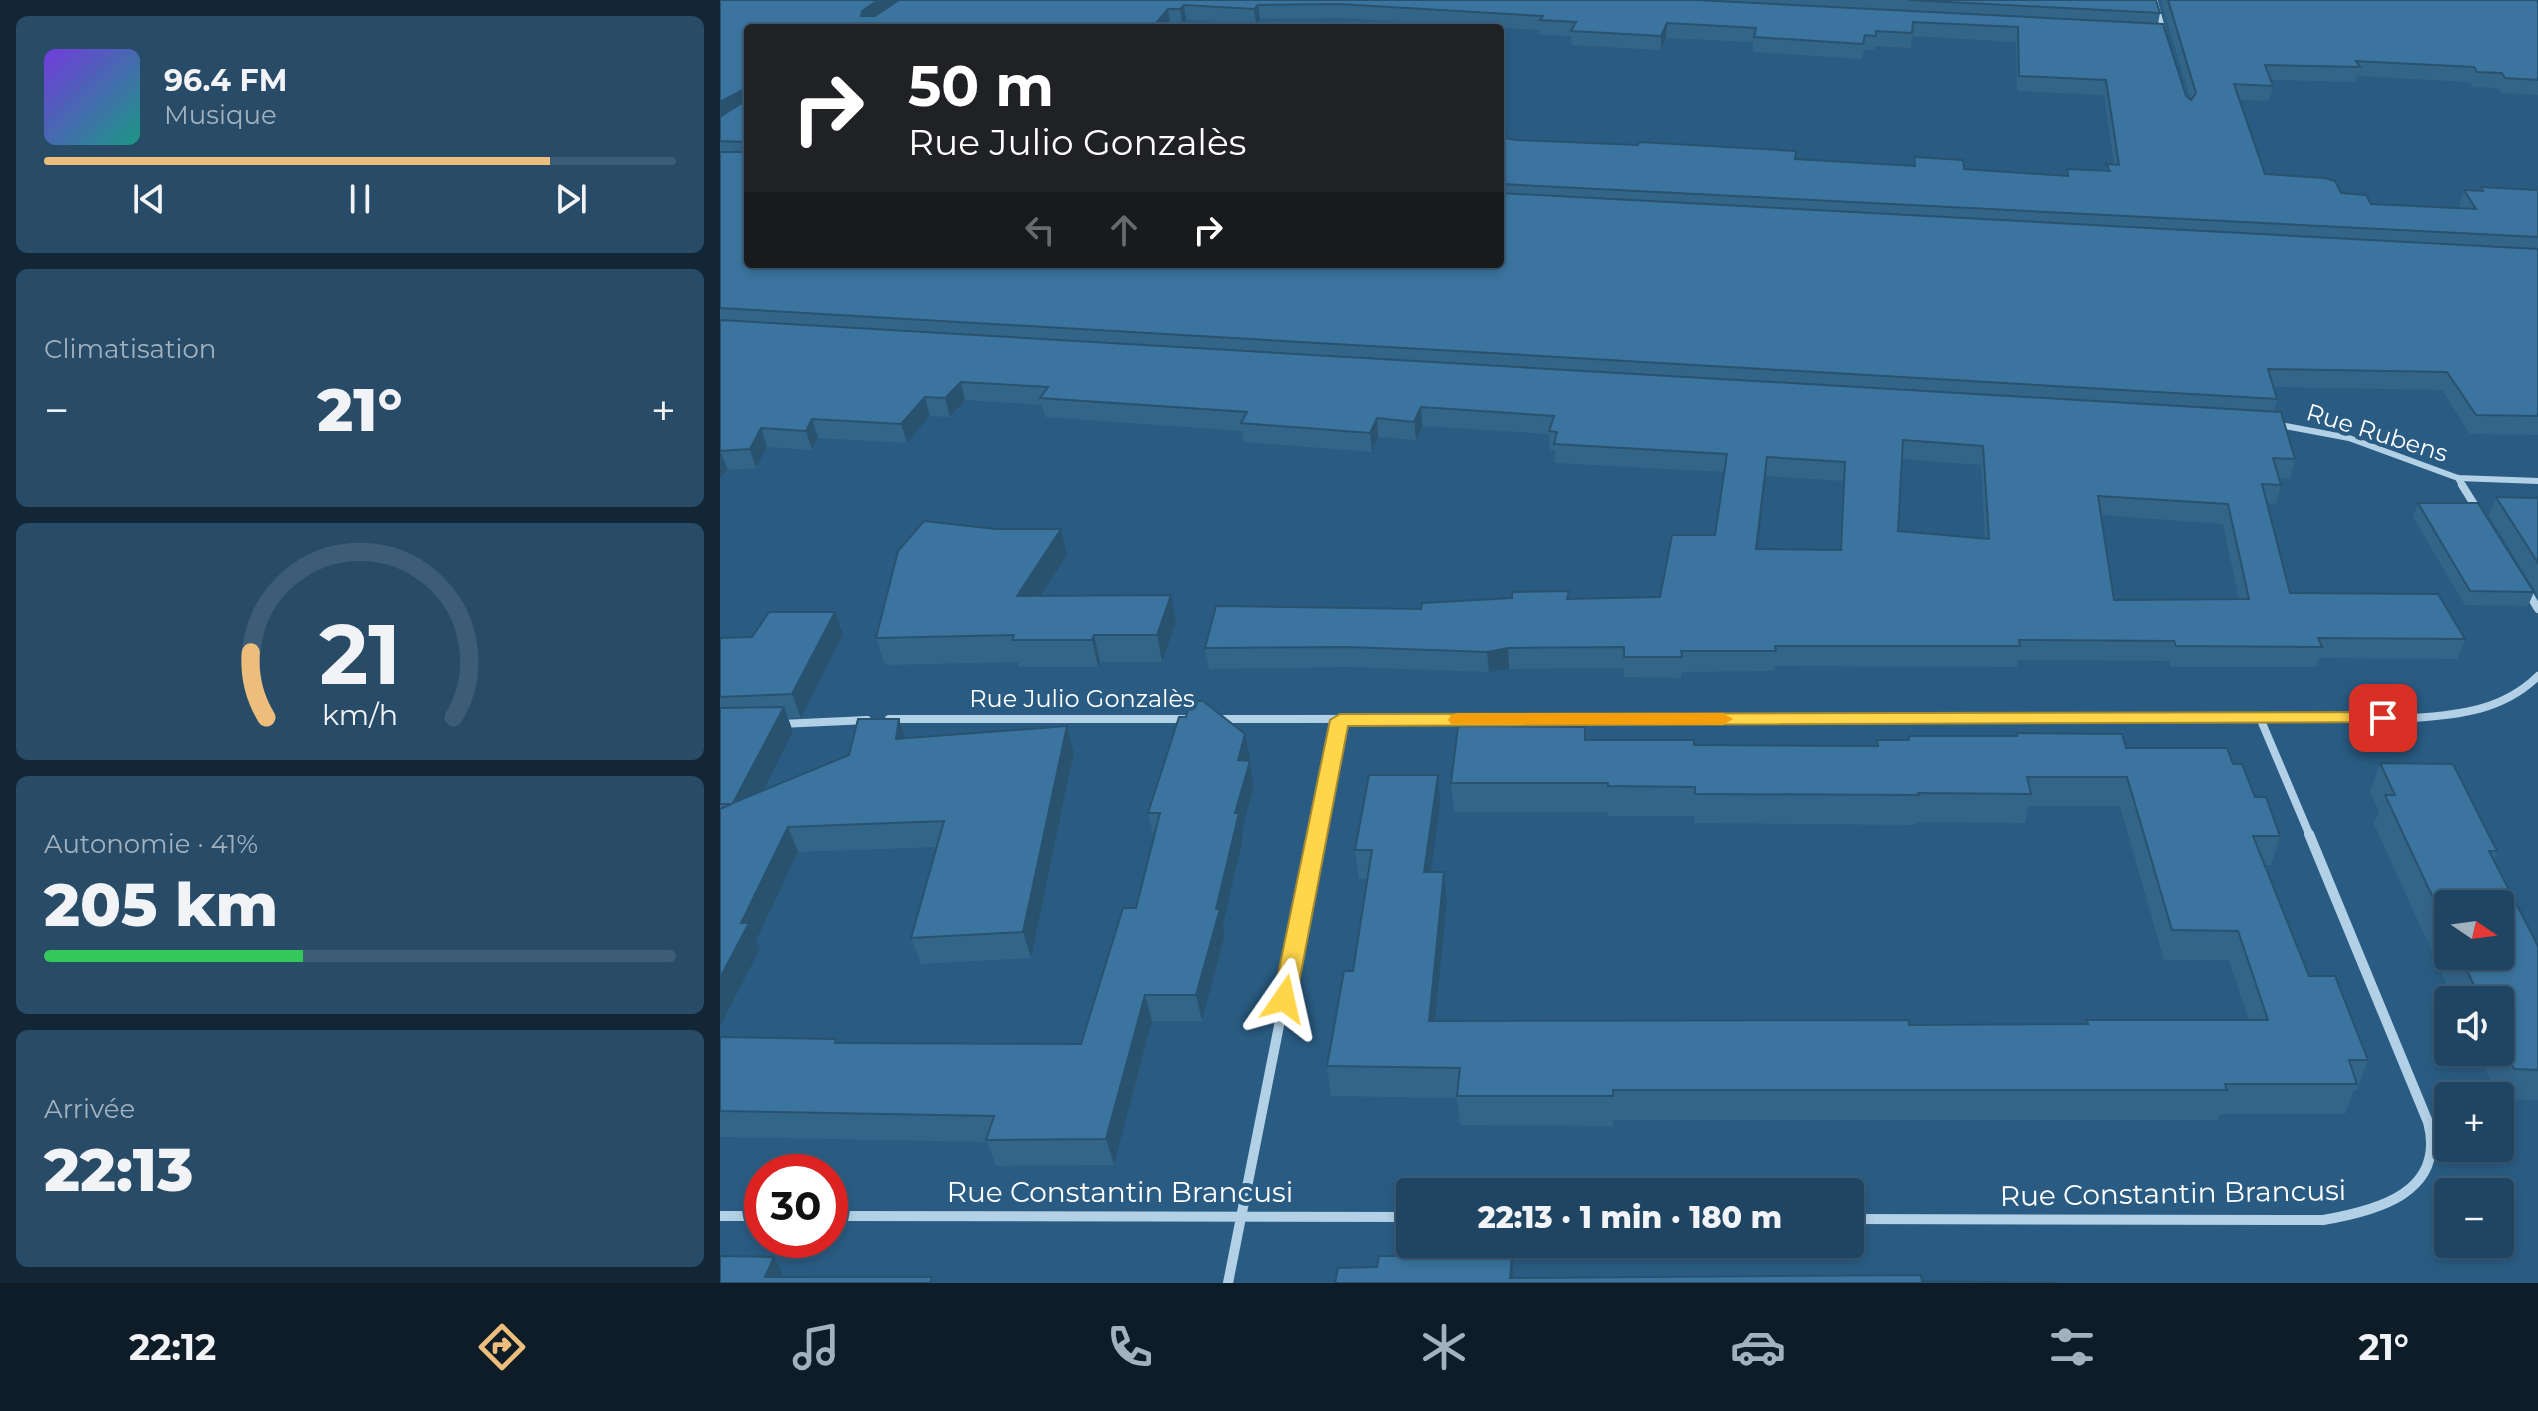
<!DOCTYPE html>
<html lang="fr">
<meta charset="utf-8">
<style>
body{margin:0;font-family:Montserrat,sans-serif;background:#284c68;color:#f1f3f6;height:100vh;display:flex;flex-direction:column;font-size:30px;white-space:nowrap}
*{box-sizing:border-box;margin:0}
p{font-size:26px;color:#a2b1be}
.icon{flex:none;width:44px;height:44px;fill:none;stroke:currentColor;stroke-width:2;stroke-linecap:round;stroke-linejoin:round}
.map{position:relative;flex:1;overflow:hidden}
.drawer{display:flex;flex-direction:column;gap:16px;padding:16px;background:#122636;width:720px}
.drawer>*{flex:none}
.banner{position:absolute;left:24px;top:24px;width:760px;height:244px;border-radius:8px;box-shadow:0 4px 12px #0003,0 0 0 2px #3d5d77;background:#202124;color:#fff;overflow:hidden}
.needle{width:52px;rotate:103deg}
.controls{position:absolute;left:1714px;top:890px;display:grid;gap:16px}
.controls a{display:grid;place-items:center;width:80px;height:80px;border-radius:8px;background:#204562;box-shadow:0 4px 12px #0003,0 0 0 2px #3d5d77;font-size:40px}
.speed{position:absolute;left:24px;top:1154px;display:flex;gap:16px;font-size:40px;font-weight:700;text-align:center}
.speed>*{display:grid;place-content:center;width:104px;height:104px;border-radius:50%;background:#204562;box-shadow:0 4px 12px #0003,0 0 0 2px #3d5d77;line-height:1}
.speed .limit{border:12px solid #d22;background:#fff;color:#111}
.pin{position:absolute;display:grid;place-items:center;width:68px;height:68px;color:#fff;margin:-34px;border-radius:16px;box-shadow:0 4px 12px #0006}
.me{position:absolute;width:88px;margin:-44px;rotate:11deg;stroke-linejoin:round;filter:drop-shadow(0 0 6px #0008)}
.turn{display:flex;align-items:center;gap:28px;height:168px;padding:0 32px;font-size:36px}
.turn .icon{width:104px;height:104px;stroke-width:2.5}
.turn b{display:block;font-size:56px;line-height:68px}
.lanes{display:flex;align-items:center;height:76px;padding:0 32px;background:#0003;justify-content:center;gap:40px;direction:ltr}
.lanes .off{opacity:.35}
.big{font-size:60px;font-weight:800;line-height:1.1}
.drawer .card{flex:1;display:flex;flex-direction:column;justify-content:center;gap:12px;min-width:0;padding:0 28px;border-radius:12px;background:#284c68}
.drawer .dial{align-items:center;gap:0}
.dial svg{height:208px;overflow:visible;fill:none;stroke:#3d5d77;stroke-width:7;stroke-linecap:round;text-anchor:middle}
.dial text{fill:#f1f3f6;stroke:none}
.song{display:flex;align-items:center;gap:24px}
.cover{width:96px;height:96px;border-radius:12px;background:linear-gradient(135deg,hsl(260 70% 55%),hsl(170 70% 35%))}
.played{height:8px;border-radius:4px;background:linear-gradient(90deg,#edbd7b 80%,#3d5d77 80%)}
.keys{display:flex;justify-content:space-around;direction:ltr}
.heat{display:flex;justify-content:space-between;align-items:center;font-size:44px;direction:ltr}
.charge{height:12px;border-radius:6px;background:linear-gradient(90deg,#34c759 41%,#3d5d77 0)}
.trip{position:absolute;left:676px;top:1178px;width:468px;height:80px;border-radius:8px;background:#204562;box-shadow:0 4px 12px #0003,0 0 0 2px #3d5d77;font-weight:800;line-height:80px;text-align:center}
.dock{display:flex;height:128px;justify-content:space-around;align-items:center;background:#0d1c27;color:#a2b1be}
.dock .icon{width:56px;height:56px}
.dock .selected{color:#edbd7b}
.dock b{font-size:36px;color:#f1f3f6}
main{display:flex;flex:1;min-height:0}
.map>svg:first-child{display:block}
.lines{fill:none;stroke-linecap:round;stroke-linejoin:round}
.street-far3{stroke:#b3d1e6;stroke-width:5}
.street-far2{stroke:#b3d1e6;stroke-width:6}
.street-far1{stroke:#b3d1e6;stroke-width:8}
.street{stroke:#b3d1e6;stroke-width:10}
.wall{fill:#336589;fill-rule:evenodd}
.shaded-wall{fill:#29526f}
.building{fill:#3b759f;stroke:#29526f;stroke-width:2;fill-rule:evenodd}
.route{fill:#ffd54a;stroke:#a68a30;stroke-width:2}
.slow{fill:#f59e0b}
.labels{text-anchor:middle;stroke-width:8;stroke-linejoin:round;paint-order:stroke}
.street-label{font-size:24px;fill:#fff;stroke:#2a5c83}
.near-street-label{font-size:28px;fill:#fff;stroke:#2a5c83}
</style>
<main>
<section class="drawer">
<div class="card">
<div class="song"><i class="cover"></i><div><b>96.4 FM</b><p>Musique</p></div></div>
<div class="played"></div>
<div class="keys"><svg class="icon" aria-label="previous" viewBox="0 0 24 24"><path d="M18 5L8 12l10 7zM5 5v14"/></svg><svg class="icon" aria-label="pause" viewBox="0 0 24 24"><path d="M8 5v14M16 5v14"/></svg><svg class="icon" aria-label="next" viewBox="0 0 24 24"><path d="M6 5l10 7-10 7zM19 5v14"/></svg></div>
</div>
<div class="card"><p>Climatisation</p>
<div class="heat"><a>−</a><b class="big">21°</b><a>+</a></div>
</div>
<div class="card dial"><svg viewBox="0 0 100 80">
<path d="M14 69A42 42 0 1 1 86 69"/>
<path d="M14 69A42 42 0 0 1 8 44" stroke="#edbd7b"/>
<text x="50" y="56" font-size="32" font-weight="700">21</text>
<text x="50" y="72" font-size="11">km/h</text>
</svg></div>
<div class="card"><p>Autonomie · 41%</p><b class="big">205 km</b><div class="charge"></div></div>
<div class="card"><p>Arrivée</p><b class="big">22:13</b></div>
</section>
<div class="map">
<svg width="1818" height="1283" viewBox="0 0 1818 1283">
<rect width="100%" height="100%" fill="#2a5c83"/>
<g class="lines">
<path class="street-far3" d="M 1435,0 L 1444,34"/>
<path class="street-far2" d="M 1555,424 L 1629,438 L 1738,478 L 1818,481
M 1738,478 L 1743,487"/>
<path class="street-far1" d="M 1742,485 L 1757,509
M 1806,589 L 1818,609
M 1540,718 L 1590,836
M 169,719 L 467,719
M 497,719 L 1693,718 C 1740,715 1783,710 1818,676
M 61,724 L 147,720
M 597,836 L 620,720"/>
<path class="street" d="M 0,1216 L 42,1216
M 110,1216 L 690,1217
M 1130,1219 L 1603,1220 C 1656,1211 1727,1193 1708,1122 L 1589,834
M 508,1283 L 597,834"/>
</g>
<path class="wall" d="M 0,0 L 1436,0 L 1440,13 L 1438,24 L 1466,96 L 1471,100 L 1442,5 L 1443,0 L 1818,0 L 1818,95 L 1781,93 L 1778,88 L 1753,87 L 1750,82 L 1637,76 L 1636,82 L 1551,80 L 1553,86 L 1549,101 L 1520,100 L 1545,174 L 1621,193 L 1651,204 L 1741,208 L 1739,206 L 1744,190 L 1760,191 L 1761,187 L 1818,190 L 1818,435 L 1750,434 L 1722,390 L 1554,387 L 1557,399 L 1554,411 L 1575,459 L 1570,479 L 1559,478 L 1561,485 L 1556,504 L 1547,503 L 1570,593 L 1745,639 L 1738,659 L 1599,658 L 1596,667 L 1451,667 L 1449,661 L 1298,660 L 1297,667 L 1055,666 L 1054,671 L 962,672 L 961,678 L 904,677 L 904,668 L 789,669 L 769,672 L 629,667 L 489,669 L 485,648 L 701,609 L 849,599 L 940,597 L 995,535 L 1004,472 L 835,463 L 835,450 L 830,450 L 829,434 L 702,426 L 696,440 L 658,437 L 652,452 L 524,442 L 522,431 L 325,417 L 322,405 L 245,400 L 230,417 L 210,416 L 187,443 L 98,438 L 92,450 L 47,447 L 36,468 L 8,470 L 0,478 ZM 620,18 L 820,30 L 820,35 L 851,36 L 852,45 L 941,50 L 946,38 L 1033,42 L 1033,52 L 1142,59 L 1144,50 L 1154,50 L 1155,46 L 1191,48 L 1192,36 L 1296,42 L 1297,91 L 1384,95 L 1394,164 L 1386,164 L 1385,171 L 1347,169 L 1346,175 L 1244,169 L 1194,157 L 1193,166 L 1076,159 L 1076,151 L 918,145 L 787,139 L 786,134 L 780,134 L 780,264 L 28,28 L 462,24 L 466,20 L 536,24 L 540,19 ZM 1182,459 L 1261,465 L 1265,538 L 1178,531 ZM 1046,476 L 1123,481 L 1120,550 L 1037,549 ZM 1381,515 L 1503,524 L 1519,599 L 1394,600 Z
M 1776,497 L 1818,498 L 1818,596 L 1769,516 Z
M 1698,503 L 1814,592 L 1808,606 L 1745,605 L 1693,517 Z
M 276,529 L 341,529 L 347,555 L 321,596 L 451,595 L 456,622 L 442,662 L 380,662 L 378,667 L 299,667 L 298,662 L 165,665 L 156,638 Z
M 123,635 L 81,718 L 68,718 L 73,732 L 43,791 L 129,755 L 179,719 L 185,738 L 347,726 L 354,752 L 311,958 L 201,964 L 191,938 L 216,847 L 78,852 L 36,941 L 40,949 L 0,1027 L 0,638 Z
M 1297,733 L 1513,764 L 1560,836 L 1551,865 L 1544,865 L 1589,976 L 1648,1060 L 1637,1090 L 1634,1090 L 1625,1114 L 1500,1114 L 1498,1120 L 893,1120 L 893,1126 L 740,1125 L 737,1098 L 611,1096 L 607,1066 L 633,971 L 648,879 L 639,879 L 635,850 L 720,804 L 711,872 L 727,902 L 715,1021 L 1189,1025 L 1366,1024 L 1367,1020 L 1529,1020 L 1509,960 L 1444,960 L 1400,806 L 1308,806 L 1305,823 L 1195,822 L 1195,825 L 974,823 L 974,816 L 888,816 L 888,812 L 734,812 L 731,783 L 865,740 L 974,745 L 1156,746 L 1157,740 L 1188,740 L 1189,736 L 1296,736 Z
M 530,759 L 534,786 L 522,831 L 523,839 L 503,925 L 505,935 L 482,1021 L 432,1021 L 394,1165 L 276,1166 L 267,1142 L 0,1137 L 0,1037 L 118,1043 L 361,1044 L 416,908 L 434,838 L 428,813 Z
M 1660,763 L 1777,851 L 1774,860 L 1818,946 L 1818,1100 L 1780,1099 L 1780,1096 L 1778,1096 L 1758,1052 L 1780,1052 L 1780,1000 L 1734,1000 L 1654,824 L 1659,811 L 1650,792 ZM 1728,904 L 1780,956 L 1728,956 Z"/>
<path class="shaded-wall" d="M 158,0 L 182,0 L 145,26 L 141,16 L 142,11 Z
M 464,5 L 466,20 L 462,24 L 460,9 Z
M 538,5 L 540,19 L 536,24 L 534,9 Z
M 448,9 L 450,24 L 446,28 L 432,28 Z
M 947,23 L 946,38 L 941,50 L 941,36 Z
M 24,89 L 28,102 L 0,121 L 0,102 Z
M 241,382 L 245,400 L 230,417 L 225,398 Z
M 205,397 L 210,416 L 187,443 L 181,424 Z
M 701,407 L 702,426 L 696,440 L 694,422 Z
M 657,418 L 658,437 L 652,452 L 650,433 Z
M 92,419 L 98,438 L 92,450 L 86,431 Z
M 41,428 L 47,447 L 36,468 L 30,449 Z
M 0,451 L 8,470 L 0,478 Z
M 1047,457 L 1046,476 L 1035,569 L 1036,549 Z
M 341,529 L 347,555 L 304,622 L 297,596 Z
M 451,595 L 456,622 L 442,662 L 437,635 Z
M 115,612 L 123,635 L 81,718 L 72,694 Z
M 374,635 L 380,662 L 378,667 L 372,640 Z
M 788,648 L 789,669 L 769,672 L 767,652 Z
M 64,707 L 73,732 L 24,829 L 13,803 Z
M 179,719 L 187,744 L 176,739 Z
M 347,726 L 354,752 L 311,958 L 303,932 Z
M 525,734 L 530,759 L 522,786 L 518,760 Z
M 530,761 L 534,786 L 522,831 L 523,839 L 503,925 L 505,935 L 482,1021 L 476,995 L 496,909 L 515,813 Z
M 718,775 L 720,804 L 707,902 L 704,872 Z
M 68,827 L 78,852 L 36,941 L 40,949 L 0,1027 L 0,978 L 21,923 Z
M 724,872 L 727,902 L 712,1051 L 709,1021 Z
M 425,995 L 432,1021 L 394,1165 L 386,1139 Z
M 792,1256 L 794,1283 L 790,1278 Z
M 54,1257 L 67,1283 L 45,1277 Z"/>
<path class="building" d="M 0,0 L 158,0 L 142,11 L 141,16 L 155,16 L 179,0 L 976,0 L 1443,24 L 1466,96 L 1471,100 L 1476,93 L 1448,0 L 1818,0 L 1818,80 L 1785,78 L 1782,73 L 1757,72 L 1754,67 L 1636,61 L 1640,67 L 1545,65 L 1553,86 L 1514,84 L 1545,174 L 1605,178 L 1615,181 L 1621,193 L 1646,195 L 1651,204 L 1756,209 L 1744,190 L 1763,191 L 1761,187 L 1818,190 L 1818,237 L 780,184 L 780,134 L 786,134 L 785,138 L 796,140 L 918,145 L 919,142 L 1076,151 L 1075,159 L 1195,166 L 1194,157 L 1243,160 L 1244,169 L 1348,176 L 1347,169 L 1390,171 L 1386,164 L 1399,165 L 1386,80 L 1299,76 L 1298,27 L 1193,22 L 1192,33 L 1156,31 L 1156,36 L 1145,35 L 1143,44 L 1034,37 L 1036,28 L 947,23 L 941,36 L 851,31 L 856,22 L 820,20 L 823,16 L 619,4 L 538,5 L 534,9 L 464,5 L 460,9 L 448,9 L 432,28 L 28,28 L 28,146 L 24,142 L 0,141 L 0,117 L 25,101 L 24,89 L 0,102 Z
M 1189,0 L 1436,0 L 1440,13 Z
M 28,147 L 28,264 L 780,264 L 780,193 L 1818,249 L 1818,416 L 1756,415 L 1727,372 L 1548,369 L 1557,399 L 0,308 L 0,152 L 23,152 Z
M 0,320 L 1561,412 L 1575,459 L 1553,458 L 1561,485 L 1542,484 L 1570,593 L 1718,594 L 1745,639 L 1598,638 L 1602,647 L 1456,646 L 1454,641 L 1299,640 L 1300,646 L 1055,646 L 1056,651 L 961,651 L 962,657 L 904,657 L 904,647 L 788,648 L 767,652 L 626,647 L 485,648 L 496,606 L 701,609 L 702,603 L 792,598 L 792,592 L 849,591 L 847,599 L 940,597 L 952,535 L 995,535 L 1007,454 L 834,444 L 837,432 L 829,431 L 834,416 L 701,407 L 694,422 L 657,418 L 650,433 L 521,423 L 527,412 L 320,398 L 328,387 L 241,382 L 225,398 L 205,397 L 181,424 L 92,419 L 86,431 L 41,428 L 30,449 L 0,451 ZM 1183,440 L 1263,446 L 1269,539 L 1178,531 ZM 1047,457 L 1125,462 L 1121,550 L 1036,549 ZM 1378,496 L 1508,504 L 1529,599 L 1394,600 Z
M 1776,497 L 1818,498 L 1818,563 Z
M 1698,503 L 1758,503 L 1814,592 L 1750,591 Z
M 204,521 L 276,529 L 341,529 L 297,596 L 451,595 L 437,635 L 374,635 L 372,640 L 292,640 L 294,635 L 156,638 L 178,551 Z
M 49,612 L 115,612 L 72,694 L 0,697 L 0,638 L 32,637 Z
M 470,701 L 483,701 L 525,734 L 518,760 L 530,761 L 515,813 L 519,813 L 496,909 L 500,909 L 476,995 L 425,995 L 386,1139 L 266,1140 L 274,1116 L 0,1111 L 0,1037 L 116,1039 L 115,1043 L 361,1044 L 403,908 L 416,908 L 440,813 L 428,813 L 459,717 L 466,717 Z
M 64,707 L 13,803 L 129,755 L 138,719 L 179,719 L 176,739 L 347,726 L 303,932 L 191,938 L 224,821 L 68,827 L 21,923 L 29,923 L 0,978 L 0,809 L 12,804 L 0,804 L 0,708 Z
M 738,726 L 865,727 L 865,740 L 974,740 L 974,745 L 1158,746 L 1157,740 L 1189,740 L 1189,736 L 1297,736 L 1297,733 L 1402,734 L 1406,748 L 1507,748 L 1513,764 L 1522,764 L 1535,797 L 1546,797 L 1560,836 L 1533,836 L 1589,976 L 1615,976 L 1648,1060 L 1629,1060 L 1637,1084 L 1505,1084 L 1507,1090 L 893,1090 L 893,1096 L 737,1096 L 740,1068 L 607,1066 L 624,971 L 633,971 L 652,850 L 635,850 L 649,775 L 718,775 L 704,872 L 724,872 L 709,1021 L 1189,1020 L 1189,1025 L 1368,1024 L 1367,1020 L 1548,1020 L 1518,931 L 1452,930 L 1407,777 L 1307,777 L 1311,794 L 1198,793 L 1199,795 L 975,794 L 975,787 L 888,786 L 888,783 L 731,783 Z
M 1660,763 L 1733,764 L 1777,851 L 1769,851 L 1818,946 L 1818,1070 L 1794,1069 L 1780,1040 L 1780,1000 L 1761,1000 L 1740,956 L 1780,956 L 1780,904 L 1728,904 L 1728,930 L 1665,795 L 1675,795 Z
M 0,1256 L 54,1257 L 45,1277 L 212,1277 L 210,1283 L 0,1283 Z
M 659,1256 L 792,1256 L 790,1278 L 1201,1275 L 1202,1281 L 1338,1283 L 615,1283 L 618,1268 L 657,1267 Z"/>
<path class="route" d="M 1663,712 L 1672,718 L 1669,722 L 628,726 L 576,999 L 572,1005 L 564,1008 L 556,1005 L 553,999 L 610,720 L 620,714 Z"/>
<path class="slow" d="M 738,713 L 1003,713 L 1013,719 L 1003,725 L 731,724 L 728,720 L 731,715 Z"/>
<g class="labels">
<g class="street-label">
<text transform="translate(1657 433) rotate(17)" y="8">Rue Rubens</text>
<text x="362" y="707">Rue Julio Gonzalès</text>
</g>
<g class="near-street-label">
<text x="400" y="1202">Rue Constantin Brancusi</text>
<text transform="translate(1453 1193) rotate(-1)" y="10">Rue Constantin Brancusi</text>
</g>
</g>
</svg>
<div class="controls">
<a><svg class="needle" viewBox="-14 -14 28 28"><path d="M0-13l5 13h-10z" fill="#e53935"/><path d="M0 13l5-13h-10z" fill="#a2b1be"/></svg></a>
<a><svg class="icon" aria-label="sound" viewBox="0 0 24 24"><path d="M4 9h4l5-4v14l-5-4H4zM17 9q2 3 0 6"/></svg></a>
<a>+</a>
<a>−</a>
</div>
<div class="speed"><div class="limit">30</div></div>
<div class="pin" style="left:1663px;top:718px;background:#d93025"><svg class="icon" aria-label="arrive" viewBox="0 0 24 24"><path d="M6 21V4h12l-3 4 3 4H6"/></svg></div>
<svg class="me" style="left:564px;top:999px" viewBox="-20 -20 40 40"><path d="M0-17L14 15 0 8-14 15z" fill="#ffd54a" stroke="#fff" stroke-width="4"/></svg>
<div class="trip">22:13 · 1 min · 180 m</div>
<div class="banner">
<div class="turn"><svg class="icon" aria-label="right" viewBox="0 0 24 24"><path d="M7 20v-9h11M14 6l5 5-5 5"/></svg><div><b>50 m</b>Rue Julio Gonzalès</div></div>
<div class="lanes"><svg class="icon off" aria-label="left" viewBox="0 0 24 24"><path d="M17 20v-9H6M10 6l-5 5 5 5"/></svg><svg class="icon off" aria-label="ahead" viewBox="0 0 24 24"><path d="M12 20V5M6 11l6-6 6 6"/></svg><svg class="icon" aria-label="right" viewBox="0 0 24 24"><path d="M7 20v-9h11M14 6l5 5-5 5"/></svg></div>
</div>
</div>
</main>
<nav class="dock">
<b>22:12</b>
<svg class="icon selected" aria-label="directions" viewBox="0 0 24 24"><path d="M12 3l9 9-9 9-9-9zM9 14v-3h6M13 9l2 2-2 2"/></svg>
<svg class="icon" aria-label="music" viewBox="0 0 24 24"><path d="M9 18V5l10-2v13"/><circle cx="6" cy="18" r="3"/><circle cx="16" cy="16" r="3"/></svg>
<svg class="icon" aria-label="phone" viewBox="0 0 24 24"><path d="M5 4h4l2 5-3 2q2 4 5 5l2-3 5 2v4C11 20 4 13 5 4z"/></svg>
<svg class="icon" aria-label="climate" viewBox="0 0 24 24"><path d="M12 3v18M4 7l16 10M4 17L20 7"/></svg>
<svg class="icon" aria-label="car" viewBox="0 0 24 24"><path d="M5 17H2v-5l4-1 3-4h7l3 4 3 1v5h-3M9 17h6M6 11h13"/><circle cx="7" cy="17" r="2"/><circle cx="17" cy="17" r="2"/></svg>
<svg class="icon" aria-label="filters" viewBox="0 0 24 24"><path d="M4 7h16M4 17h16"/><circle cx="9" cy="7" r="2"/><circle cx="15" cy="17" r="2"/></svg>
<b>21°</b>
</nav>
